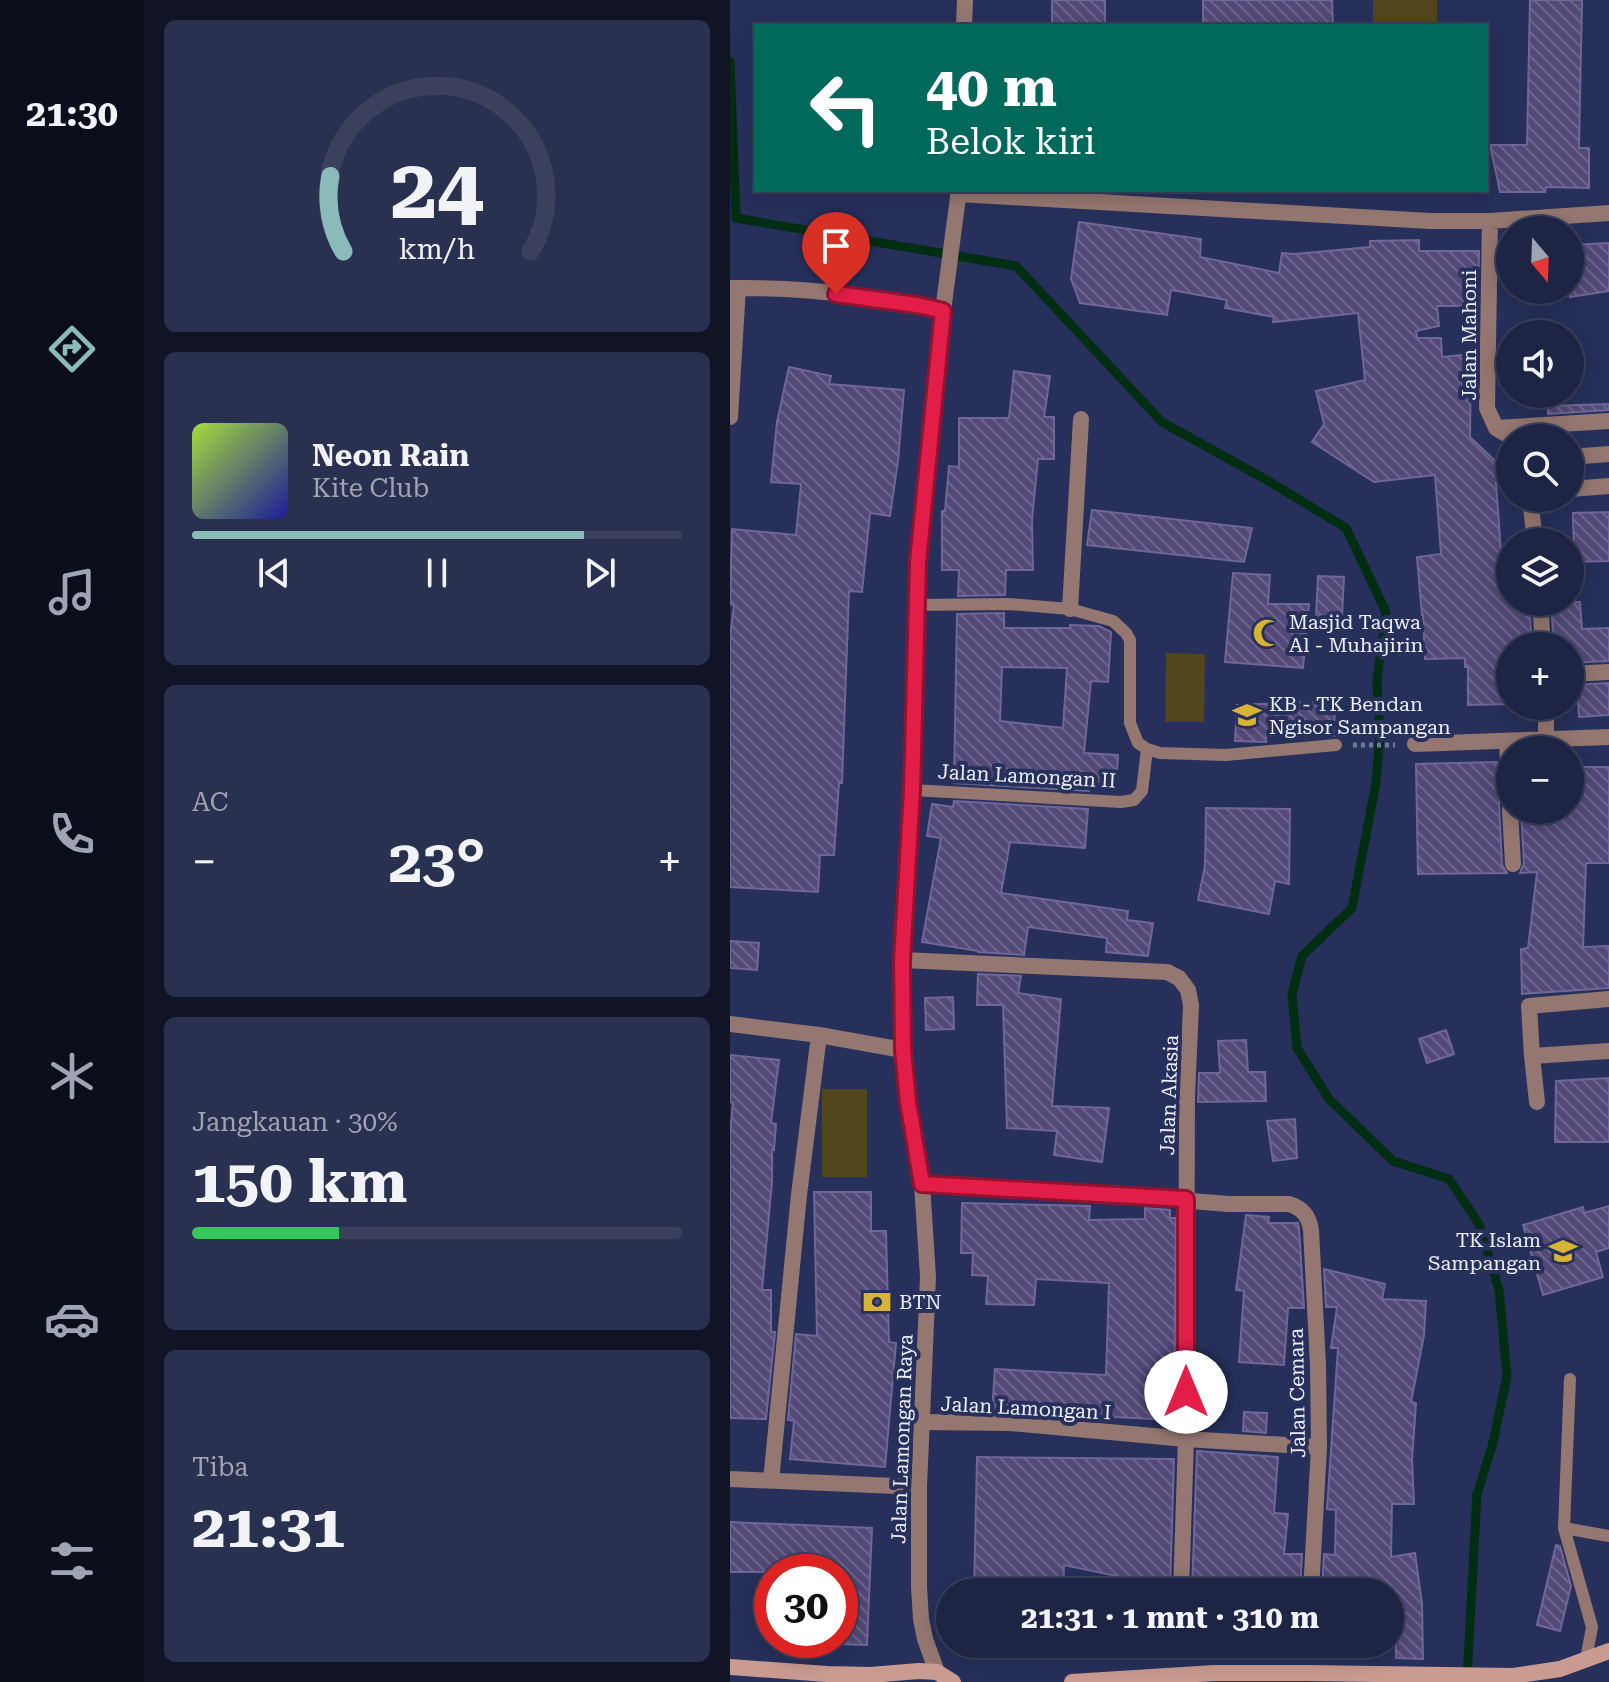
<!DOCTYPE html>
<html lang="id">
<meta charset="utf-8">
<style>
body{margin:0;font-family:"Roboto Serif",serif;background:#2a304f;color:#f1f3f6;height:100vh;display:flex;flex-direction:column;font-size:30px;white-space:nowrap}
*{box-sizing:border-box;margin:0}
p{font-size:26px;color:#a0a4b2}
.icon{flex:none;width:44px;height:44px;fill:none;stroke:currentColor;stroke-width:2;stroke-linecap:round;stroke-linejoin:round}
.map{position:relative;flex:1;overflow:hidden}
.panel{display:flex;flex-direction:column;gap:20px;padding:20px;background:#101425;width:586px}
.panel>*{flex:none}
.hud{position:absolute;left:24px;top:24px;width:734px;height:168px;border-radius:0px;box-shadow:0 4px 20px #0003,0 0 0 2px #3b415d;background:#00695c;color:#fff;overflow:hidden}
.needle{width:52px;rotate:161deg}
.buttons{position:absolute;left:766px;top:216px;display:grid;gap:16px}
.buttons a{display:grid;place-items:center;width:88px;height:88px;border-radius:50%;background:#1d2444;box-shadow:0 4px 20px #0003,0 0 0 2px #3b415d;font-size:40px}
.speed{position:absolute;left:24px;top:1554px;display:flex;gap:16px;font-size:40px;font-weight:700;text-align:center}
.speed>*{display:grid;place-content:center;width:104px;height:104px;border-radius:50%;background:#1d2444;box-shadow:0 4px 20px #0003,0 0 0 2px #3b415d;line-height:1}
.speed .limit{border:12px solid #d22;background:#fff;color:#111}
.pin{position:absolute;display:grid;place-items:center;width:68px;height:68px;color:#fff;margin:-82px -34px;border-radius:50% 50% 50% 0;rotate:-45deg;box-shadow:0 0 8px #0007}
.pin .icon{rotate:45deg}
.me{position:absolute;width:88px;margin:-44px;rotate:0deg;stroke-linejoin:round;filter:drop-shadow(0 0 6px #0008)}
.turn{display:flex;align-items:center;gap:28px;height:168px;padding:0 40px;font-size:36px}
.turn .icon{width:104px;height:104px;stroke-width:2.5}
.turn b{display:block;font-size:56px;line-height:68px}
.big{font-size:60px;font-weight:700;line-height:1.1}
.panel .widget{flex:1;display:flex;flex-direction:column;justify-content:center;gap:12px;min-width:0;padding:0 28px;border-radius:12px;background:#2a304f}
.panel .dial{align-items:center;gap:0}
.dial svg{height:208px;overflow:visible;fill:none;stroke:#3b415d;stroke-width:7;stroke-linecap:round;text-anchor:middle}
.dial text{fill:#f1f3f6;stroke:none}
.song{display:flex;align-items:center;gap:24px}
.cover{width:96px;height:96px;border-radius:12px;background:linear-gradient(135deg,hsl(80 70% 55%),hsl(240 70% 35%))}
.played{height:8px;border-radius:4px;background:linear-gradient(90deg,#8bbbb9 80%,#3b415d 80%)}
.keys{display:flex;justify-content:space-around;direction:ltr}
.heat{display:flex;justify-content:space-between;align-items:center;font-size:44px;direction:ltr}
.charge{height:12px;border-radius:6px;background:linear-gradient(90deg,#34c759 30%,#3b415d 0)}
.trip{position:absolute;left:206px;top:1578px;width:468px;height:80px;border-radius:40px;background:#1d2444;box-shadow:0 4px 20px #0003,0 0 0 2px #3b415d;font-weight:700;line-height:80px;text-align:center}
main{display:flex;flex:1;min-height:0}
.menu{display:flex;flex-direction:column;width:144px;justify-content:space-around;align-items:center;background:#0c0e1b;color:#a0a4b2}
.menu .icon{width:56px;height:56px}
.menu .selected{color:#8bbbb9}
.menu b{font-size:36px;color:#f1f3f6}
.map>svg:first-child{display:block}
.garden{fill:#52461d}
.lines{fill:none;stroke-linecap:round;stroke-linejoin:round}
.stream{stroke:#002e13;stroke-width:9}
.building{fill:url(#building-back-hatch);stroke:#706698;stroke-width:2;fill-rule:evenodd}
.path{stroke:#717897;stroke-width:5;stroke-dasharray:4 4;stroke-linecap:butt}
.service{stroke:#947770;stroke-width:12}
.minor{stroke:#947770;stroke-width:16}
.tertiary{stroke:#947770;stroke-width:16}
.secondary{stroke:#ca9b91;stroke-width:16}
.route-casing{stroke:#92132f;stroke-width:20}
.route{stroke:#e11d48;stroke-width:14}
.labels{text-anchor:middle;stroke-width:8;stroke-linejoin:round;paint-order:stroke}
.street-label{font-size:20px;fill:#eceffa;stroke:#27305b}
.poi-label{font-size:20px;fill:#eceffa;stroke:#27305b;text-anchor:start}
</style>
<main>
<nav class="menu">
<b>21:30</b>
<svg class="icon selected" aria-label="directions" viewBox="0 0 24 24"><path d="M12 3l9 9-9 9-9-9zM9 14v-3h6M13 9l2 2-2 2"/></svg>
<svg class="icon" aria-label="music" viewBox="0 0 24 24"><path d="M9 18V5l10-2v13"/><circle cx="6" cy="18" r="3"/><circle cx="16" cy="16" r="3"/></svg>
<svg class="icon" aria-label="phone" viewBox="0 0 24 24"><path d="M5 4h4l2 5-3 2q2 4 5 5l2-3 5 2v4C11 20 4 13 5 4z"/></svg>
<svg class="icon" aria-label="climate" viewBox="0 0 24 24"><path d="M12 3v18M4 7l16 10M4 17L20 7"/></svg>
<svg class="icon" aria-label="car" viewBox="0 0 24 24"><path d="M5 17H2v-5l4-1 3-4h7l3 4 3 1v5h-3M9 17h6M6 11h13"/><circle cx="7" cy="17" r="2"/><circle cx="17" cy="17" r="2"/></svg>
<svg class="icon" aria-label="filters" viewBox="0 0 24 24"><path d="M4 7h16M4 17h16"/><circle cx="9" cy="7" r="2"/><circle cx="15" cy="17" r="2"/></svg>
</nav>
<section class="panel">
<div class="widget dial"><svg viewBox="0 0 100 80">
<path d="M14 69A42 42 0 1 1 86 69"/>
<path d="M14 69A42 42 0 0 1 9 40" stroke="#8bbbb9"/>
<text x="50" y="56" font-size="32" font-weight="700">24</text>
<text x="50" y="72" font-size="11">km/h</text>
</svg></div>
<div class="widget">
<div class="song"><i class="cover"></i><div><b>Neon Rain</b><p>Kite Club</p></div></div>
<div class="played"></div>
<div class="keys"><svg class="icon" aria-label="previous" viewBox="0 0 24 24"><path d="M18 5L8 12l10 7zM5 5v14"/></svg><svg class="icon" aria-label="pause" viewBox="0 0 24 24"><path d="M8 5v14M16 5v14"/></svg><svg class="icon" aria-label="next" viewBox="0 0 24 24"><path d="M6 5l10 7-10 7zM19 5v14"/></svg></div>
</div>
<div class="widget"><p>AC</p>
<div class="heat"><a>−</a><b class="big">23°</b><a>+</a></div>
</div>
<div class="widget"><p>Jangkauan · 30%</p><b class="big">150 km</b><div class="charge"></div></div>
<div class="widget"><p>Tiba</p><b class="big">21:31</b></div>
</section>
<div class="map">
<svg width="879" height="1682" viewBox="0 0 879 1682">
<defs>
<pattern id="building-back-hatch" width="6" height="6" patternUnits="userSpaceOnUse" patternTransform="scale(2)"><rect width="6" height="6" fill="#534978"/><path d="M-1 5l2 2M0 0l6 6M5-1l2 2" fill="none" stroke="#6c648c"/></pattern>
</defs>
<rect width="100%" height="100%" fill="#27305b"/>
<path class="garden" d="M 643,0 L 707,0 L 707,26 L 643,26 Z
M 436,653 L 475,654 L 474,722 L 435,722 Z
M 92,1089 L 137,1089 L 137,1177 L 92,1177 Z"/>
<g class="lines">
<path class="stream" d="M 0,61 L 6,218 L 286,266 L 432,422 L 535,479 L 616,528 L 656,612 L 647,681 L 650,735 L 646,783 L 622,908 L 572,956 L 562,994 L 567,1048 L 599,1099 L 663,1161 L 719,1179 L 749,1224 L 769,1290 L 777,1376 L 762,1447 L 747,1494 L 737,1679"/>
</g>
<path class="building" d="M 322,0 L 375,0 L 375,26 L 322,26 Z
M 473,0 L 602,0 L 603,26 L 473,26 Z
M 800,0 L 852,0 L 849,148 L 859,148 L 859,188 L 816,187 L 815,192 L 770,192 L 760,145 L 797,145 Z
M 349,222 L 471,239 L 470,257 L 549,273 L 552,253 L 565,254 L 640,247 L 640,241 L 689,240 L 689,251 L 749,251 L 748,306 L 707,306 L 709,326 L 686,331 L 687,338 L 711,338 L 712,357 L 741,354 L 740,437 L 780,475 L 780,481 L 766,482 L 771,553 L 780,553 L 780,602 L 799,602 L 802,646 L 780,646 L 780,704 L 738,705 L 738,667 L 735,667 L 735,658 L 695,659 L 693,615 L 692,615 L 687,557 L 711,554 L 705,475 L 644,482 L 582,442 L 594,424 L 586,391 L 635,380 L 628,313 L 543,322 L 544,317 L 495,308 L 497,300 L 441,290 L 437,315 L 350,303 L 341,279 Z
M 879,243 L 879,291 L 840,297 L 840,245 Z
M 59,367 L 101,376 L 99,384 L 174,390 L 168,461 L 160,516 L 140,513 L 132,592 L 119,591 L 112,783 L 109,783 L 104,855 L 90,855 L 88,892 L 0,887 L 0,637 L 4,605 L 0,604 L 2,529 L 66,535 L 71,484 L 41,482 L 47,422 Z
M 284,371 L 320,376 L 314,417 L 324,417 L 324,459 L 308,459 L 302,520 L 303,570 L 276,570 L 275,595 L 228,596 L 229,570 L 212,570 L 212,511 L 215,511 L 219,466 L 229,467 L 229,418 L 279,418 Z
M 879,404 L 879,410 L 818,414 L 818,406 Z
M 362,510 L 522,528 L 514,562 L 357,545 Z
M 879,512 L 879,561 L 844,562 L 843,513 Z
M 503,573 L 540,575 L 538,604 L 579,604 L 573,668 L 495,662 Z
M 588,576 L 614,577 L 612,617 L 586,616 Z
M 821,602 L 850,602 L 852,629 L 879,628 L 879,661 L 840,663 L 840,646 L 824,646 Z
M 274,613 L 274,628 L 340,628 L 340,625 L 369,626 L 381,632 L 378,682 L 361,681 L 354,753 L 388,755 L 386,784 L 360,782 L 359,791 L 224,783 L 227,614 ZM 272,667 L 337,668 L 333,728 L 270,721 Z
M 879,683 L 879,715 L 849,717 L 847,685 L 840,685 Z
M 605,701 L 604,736 L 536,734 L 536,742 L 505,741 L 507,705 Z
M 767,762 L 772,865 L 777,873 L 688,874 L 686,764 Z
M 840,767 L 879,767 L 879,863 L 856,863 L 853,947 L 879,946 L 879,988 L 792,994 L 791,949 L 798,948 L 807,872 L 790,873 L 794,863 L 791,810 L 840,810 Z
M 224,801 L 358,809 L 355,848 L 280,842 L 271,893 L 398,911 L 397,920 L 423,923 L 418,956 L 376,952 L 377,938 L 298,927 L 294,955 L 248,952 L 248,951 L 192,942 L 211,838 L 197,836 L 202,804 L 223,807 Z
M 476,808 L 560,809 L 559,884 L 545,881 L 539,914 L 468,900 L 475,866 Z
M 0,941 L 29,943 L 27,970 L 0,968 Z
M 248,974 L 291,976 L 288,993 L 331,999 L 322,1106 L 379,1108 L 372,1162 L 324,1155 L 327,1131 L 277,1128 L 273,1005 L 247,1005 Z
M 223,997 L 224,1029 L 196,1030 L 195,998 Z
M 716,1030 L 724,1054 L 697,1063 L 689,1039 Z
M 516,1040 L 518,1072 L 535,1072 L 536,1101 L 468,1102 L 469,1073 L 490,1073 L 488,1041 Z
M 0,1055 L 49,1060 L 41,1123 L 46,1124 L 44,1150 L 42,1150 L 42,1182 L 32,1290 L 41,1290 L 41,1332 L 45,1332 L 36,1419 L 0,1418 L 0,1134 L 3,1103 L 0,1102 Z
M 879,1078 L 879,1142 L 825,1142 L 826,1081 Z
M 565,1119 L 567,1158 L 543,1161 L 537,1121 Z
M 84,1192 L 141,1192 L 141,1231 L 156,1231 L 159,1342 L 166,1343 L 155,1467 L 60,1459 L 64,1421 L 58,1420 L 66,1334 L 87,1336 Z
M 232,1203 L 360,1206 L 359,1220 L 415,1219 L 415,1208 L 440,1210 L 440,1218 L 446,1218 L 444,1420 L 262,1411 L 265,1369 L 376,1375 L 379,1283 L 306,1279 L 304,1305 L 256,1304 L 258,1276 L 242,1275 L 243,1253 L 231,1253 Z
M 879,1206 L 879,1248 L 866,1252 L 873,1277 L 813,1295 L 793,1225 L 853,1207 L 854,1213 Z
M 516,1215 L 539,1217 L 538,1223 L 568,1223 L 569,1228 L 574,1308 L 558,1308 L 554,1365 L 509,1362 L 514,1291 L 506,1290 Z
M 594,1269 L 655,1284 L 652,1299 L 696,1301 L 694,1335 L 681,1402 L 686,1403 L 682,1460 L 684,1504 L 662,1504 L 661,1557 L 685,1553 L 692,1604 L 693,1659 L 666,1658 L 665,1592 L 592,1592 L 594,1554 L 605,1555 L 606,1510 L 597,1509 L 608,1348 L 601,1348 L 607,1307 L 596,1307 Z
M 514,1412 L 537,1413 L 536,1433 L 513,1431 Z
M 467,1451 L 548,1457 L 544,1513 L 558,1514 L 554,1554 L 572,1554 L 570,1592 L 462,1592 Z
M 247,1457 L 444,1459 L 440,1588 L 402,1590 L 401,1579 L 334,1565 L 333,1592 L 244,1592 Z
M 0,1522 L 142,1528 L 137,1645 L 110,1644 L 110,1572 L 0,1572 Z
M 826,1545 L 830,1546 L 841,1586 L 830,1631 L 807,1625 Z"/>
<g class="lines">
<path class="path" d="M 623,745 L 665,745"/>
<path class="service" d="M 186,605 L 279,604 L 340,609 L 383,621 L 396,633 L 400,640 L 400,723 L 408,743 L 417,749 L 430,753 L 496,755 L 606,745
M 182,790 L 391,802 L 404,800 L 412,791 L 417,749
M 840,1379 L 834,1528 L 862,1627 L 856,1659
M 834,1528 L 879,1536"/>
<path class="minor" d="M 228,194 L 700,221 L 760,221 L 879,213
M 760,221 L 757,408 L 766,428 L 783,438
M 0,288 C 71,287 144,295 213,311
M 0,417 L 8,288
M 766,428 L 879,421
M 840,457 L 879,454
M 840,489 L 879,486
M 800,498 L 805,542
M 810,602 L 813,646
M 340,609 L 351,419
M 840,674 L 879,672
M 816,706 L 816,740
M 777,741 L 780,805
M 685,744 L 879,737
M 780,810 L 783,864
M 172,960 L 437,972 L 449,978 L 458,990 L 461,1005 L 457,1097 L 456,1439 L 451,1592
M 0,1024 L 89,1035 L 173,1050
M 802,1056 L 879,1051
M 807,1102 L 802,1056 L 799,1006 L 879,999
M 192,1184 L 351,1192 L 498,1204 L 559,1204 C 573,1208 579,1217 581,1230 L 588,1365 L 589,1447 L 581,1592
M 192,1422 L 280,1423 L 456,1439 L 589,1447
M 0,1479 L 189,1487
M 41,1481 L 69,1195 L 89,1035"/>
<path class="tertiary" d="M 234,26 L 235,0
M 207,1672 L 195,1639 L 191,1619 L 189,1587 L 189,1487 L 198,1277 L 192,1184 L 178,1102 L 173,1050 L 172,960 L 182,790 L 188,562 L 213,311 L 229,190"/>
<path class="secondary" d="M 0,1667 L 97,1674 L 140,1675 L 189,1671 L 207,1672 L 223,1682
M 342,1682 L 484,1673 L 578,1673 L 783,1676 L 830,1669 L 879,1651"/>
</g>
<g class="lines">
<defs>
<path id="route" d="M 106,294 L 187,305 L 213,311 L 188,562 L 182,790 L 172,960 L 173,1050 L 178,1102 L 192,1184 L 456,1199 L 456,1392"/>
</defs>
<use href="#route" class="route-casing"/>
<use href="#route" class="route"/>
</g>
<defs>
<symbol id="mosque-bare" viewBox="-9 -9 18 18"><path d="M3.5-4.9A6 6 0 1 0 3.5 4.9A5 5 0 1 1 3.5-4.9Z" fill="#d8b434" stroke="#27305b" stroke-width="2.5" paint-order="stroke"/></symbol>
<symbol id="school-bare" viewBox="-9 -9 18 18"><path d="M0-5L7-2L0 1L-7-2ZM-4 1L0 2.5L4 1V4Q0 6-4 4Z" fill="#d8b434" stroke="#27305b" stroke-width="2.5" paint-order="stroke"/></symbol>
<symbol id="bank-bare" viewBox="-9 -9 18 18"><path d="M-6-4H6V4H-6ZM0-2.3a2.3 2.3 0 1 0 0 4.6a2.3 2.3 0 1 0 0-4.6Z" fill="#d8b434" stroke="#27305b" stroke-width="2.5" paint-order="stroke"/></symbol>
</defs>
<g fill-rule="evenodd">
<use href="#mosque-bare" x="517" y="613" width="40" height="40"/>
<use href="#school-bare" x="497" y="695" width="40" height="40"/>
<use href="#school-bare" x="813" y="1231" width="40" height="40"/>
<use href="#bank-bare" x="127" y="1282" width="40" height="40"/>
</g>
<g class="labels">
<g class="street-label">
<text transform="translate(739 335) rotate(-90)" y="7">Jalan Mahoni</text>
<text transform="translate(297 776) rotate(3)" y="7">Jalan Lamongan II</text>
<text transform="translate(439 1095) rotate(-88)" y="7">Jalan Akasia</text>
<text transform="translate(567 1393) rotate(-91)" y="7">Jalan Cemara</text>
<text transform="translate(296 1408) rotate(3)" y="7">Jalan Lamongan I</text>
<text transform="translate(172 1439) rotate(-88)" y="7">Jalan Lamongan Raya</text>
</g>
<g class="poi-label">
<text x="559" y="629">Masjid Taqwa<tspan x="559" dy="23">Al - Muhajirin</tspan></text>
<text x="539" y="711">KB - TK Bendan<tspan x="539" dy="23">Ngisor Sampangan</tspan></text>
<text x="811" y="1247" text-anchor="end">TK Islam<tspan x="811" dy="23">Sampangan</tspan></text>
<text x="169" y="1309">BTN</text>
</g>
</g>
</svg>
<div class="buttons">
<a><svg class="needle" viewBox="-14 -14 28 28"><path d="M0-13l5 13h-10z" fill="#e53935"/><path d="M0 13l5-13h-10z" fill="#a0a4b2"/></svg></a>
<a><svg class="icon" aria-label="sound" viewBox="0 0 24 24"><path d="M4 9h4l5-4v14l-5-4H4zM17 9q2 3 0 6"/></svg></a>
<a><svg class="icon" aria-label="search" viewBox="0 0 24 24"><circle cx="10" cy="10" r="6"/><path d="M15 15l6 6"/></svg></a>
<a><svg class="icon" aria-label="layers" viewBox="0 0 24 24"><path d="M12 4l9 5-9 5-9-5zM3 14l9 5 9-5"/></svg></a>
<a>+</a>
<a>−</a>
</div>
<div class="speed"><div class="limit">30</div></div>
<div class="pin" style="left:106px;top:294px;background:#d93025"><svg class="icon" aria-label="arrive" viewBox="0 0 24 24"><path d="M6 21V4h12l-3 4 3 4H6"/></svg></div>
<svg class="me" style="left:456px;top:1392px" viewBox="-20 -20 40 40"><circle r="19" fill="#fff"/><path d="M0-13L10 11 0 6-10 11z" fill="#e11d48"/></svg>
<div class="trip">21:31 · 1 mnt · 310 m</div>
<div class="hud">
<div class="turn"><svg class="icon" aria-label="left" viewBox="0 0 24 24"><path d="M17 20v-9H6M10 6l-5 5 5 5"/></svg><div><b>40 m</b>Belok kiri</div></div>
</div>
</div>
</main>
